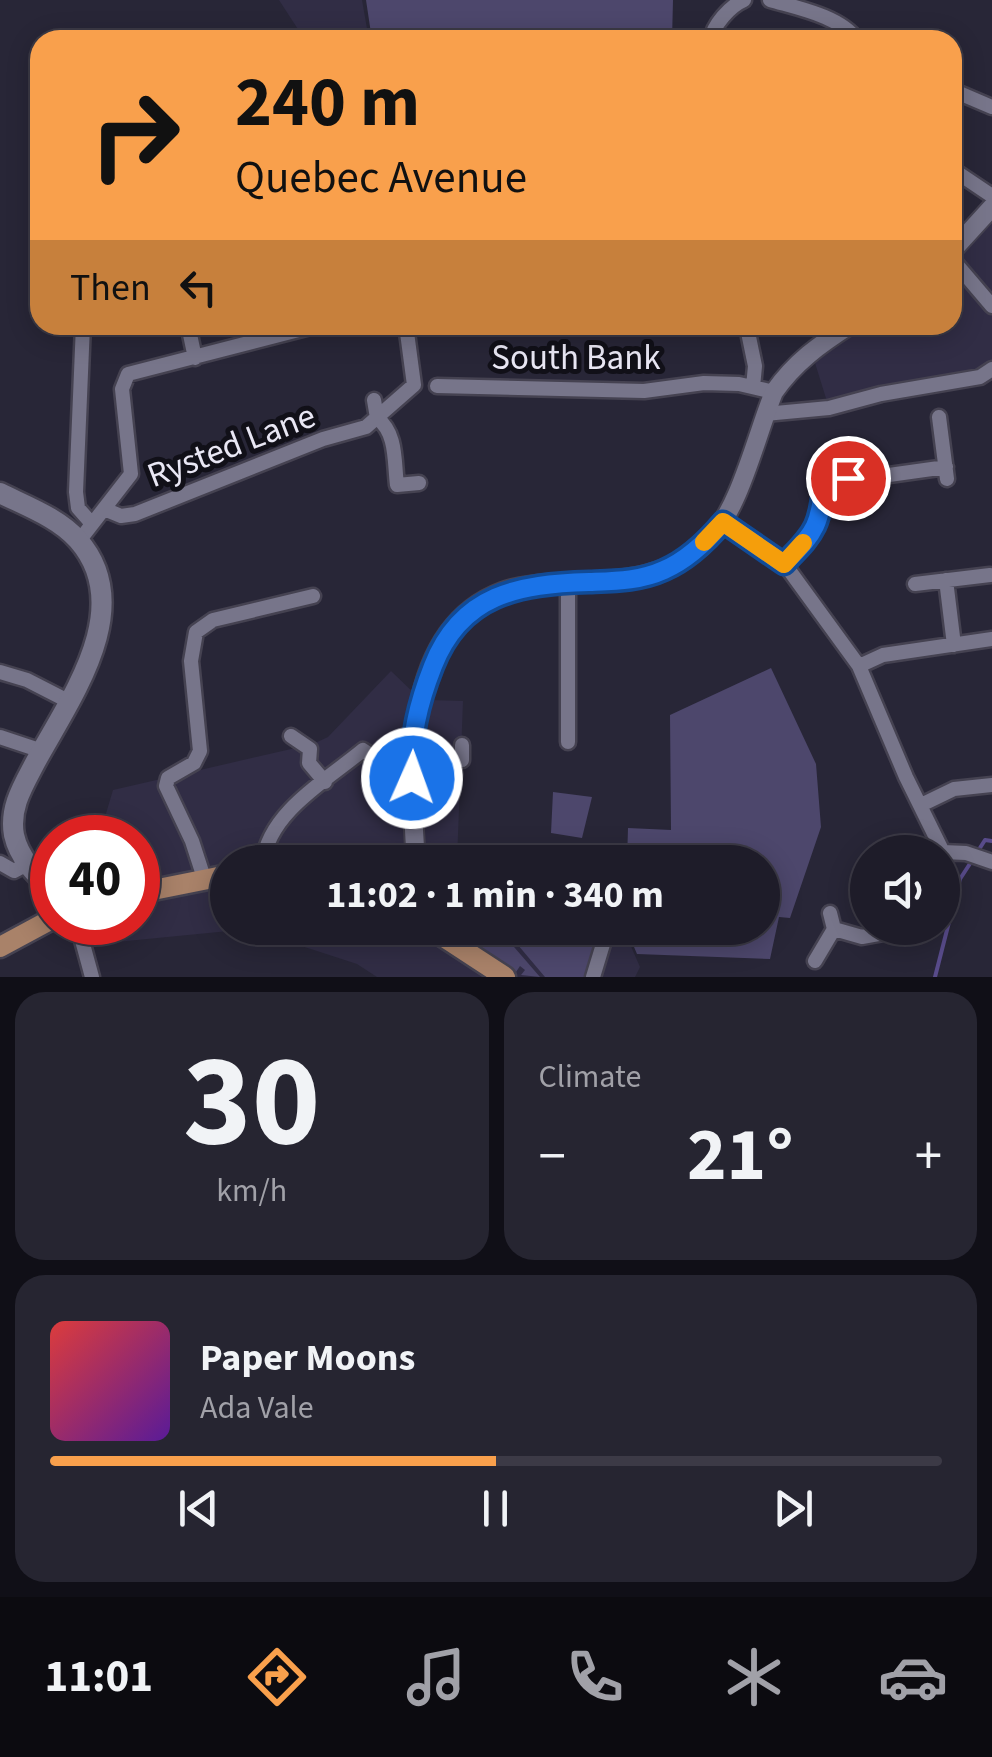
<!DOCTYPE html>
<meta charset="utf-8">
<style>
body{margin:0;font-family:"Source Sans 3",sans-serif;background:#262531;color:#f1f3f6;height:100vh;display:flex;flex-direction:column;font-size:38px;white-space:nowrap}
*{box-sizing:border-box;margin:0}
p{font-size:32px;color:#a1a1a8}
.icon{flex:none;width:55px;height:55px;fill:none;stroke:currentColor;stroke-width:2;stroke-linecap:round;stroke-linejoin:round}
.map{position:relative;height:977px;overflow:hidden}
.sheet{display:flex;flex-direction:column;gap:15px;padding:15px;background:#100f17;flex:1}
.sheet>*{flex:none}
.guide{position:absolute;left:30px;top:30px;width:932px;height:305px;border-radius:30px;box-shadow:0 5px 25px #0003,0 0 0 2px #3c3a46;background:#f9a04c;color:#111;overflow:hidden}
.controls{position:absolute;left:850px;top:835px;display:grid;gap:20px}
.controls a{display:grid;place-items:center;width:110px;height:110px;border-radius:50%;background:#1e1c29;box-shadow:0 5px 25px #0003,0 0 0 2px #3c3a46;font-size:50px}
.speed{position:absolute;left:30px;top:815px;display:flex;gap:20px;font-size:50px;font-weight:700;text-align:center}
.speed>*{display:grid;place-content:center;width:130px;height:130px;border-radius:50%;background:#1e1c29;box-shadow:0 5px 25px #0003,0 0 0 2px #3c3a46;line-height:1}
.speed .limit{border:15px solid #d22;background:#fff;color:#111}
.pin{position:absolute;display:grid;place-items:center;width:85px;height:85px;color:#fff;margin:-42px;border:5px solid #fff;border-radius:50%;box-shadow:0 2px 10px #0007}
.me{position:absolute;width:110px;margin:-55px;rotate:2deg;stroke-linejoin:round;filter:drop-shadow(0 0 8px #0008)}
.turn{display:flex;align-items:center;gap:35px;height:210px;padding:0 40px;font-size:45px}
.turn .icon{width:130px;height:130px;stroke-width:2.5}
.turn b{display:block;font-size:70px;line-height:85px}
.then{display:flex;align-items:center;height:95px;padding:0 40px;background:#0003;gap:20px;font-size:38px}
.big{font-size:75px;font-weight:700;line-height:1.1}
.sheet .card{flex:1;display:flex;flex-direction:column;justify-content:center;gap:15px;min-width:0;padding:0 35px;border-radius:30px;background:#262531}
.sheet .dial{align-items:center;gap:0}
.dial b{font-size:130px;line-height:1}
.song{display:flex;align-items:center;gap:30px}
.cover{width:120px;height:120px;border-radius:15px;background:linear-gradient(135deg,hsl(0 70% 55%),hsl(270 70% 35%))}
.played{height:10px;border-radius:5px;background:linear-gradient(90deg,#f9a04c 50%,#3c3a46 50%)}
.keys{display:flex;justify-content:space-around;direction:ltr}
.heat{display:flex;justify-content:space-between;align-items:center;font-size:55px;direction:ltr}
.sheet .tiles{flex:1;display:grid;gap:15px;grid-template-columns:1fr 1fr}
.card:last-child{grid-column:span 2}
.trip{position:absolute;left:210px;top:845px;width:570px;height:100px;border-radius:50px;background:#1e1c29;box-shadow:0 5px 25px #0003,0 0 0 2px #3c3a46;font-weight:700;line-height:100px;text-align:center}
.tabs{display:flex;height:160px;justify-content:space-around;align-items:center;background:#0c0b10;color:#a1a1a8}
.tabs .icon{width:70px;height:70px}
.tabs .active{color:#f9a04c}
.tabs b{font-size:45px;color:#f1f3f6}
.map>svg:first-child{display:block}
.built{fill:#312d45}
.green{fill:#4d476c}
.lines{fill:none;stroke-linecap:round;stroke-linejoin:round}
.stream{stroke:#584b8a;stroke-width:4}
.minor-casing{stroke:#454251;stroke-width:19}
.tertiary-casing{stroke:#454251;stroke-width:22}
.secondary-casing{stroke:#454251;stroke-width:25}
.primary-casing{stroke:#454251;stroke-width:25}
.minor{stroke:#77758a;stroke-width:14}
.tertiary{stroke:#77758a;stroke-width:18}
.secondary{stroke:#77758a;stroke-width:20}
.primary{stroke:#a98269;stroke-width:20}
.route-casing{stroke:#114b97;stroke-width:25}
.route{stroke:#1a73e8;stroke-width:18}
.slow{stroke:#f59e0b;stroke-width:18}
.labels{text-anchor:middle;stroke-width:10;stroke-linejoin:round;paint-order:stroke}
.street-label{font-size:35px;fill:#e9e7f4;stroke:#111018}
</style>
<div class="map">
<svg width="992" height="977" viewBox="0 0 992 977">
<rect width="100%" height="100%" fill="#282637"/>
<path class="built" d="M 279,0 L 362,0 L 369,40 L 305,40 Z
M 992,203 L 992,373 L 829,408 L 811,350 L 847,325 L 952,325 L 953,250 Z
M 391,671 L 416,695 L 429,700 L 463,701 L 457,862 L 228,862 L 228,928 L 623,928 L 640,967 L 635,977 L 377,977 L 357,964 L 249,929 L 86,945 L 80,923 L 138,922 L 138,838 L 99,837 L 113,790 L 313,744 L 328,737 Z"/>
<path class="green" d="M 366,0 L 673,0 L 672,40 L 372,40 Z
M 771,668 L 816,764 L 821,827 L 790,918 L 779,917 L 770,959 L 637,954 L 626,928 L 762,928 L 762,862 L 627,862 L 628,828 L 671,830 L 670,715 Z
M 553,792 L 592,797 L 582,838 L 551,833 Z
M 490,930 L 502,933 L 540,977 L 521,975 L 525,970 L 520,966 L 516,972 L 473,948 L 477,936 L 484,938 Z
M 507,932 L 593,938 L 595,944 L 585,977 L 545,977 Z"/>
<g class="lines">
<path class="stream" d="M 978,851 L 985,840 L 992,841
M 935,977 L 960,879 L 973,859"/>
<defs>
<path id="minor" d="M 770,0 C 797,8 840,16 857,40
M 81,38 L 81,40
M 711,40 C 713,25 730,6 744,0
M 952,90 L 992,107
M 952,128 L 954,125
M 952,169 L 992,196
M 952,259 L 992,306
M 83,325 L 76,492 L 78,508 L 92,524
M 188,325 L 195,358
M 749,337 L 755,366 L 753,387
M 437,386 L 644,391 L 704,383 L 739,384 L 774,392
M 374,400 L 377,418 C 397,433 394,461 397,485 L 419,483
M 765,414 L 829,408 L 881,394 L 980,377 L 992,369
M 939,417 L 947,479
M 104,509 L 121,516 L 135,514 L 323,439 L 366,427 L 414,385 L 406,325
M 723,522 L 784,563 L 859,666 L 906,777 L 943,852 L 945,865 L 942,883
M 79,541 L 131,474 L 122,389 L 128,374 L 318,325
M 784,563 L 812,531 L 823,491 L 832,483 L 946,467
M 946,580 L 954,645
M 568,582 L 568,742
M 915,584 L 990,575
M 859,666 L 883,655 L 992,639
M 0,672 L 27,680 L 68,701
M 291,736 L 310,749 L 309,763 L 325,782
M 0,737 L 42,751
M 411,758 L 462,760 L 462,745
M 921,805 L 954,789 L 992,785
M 943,852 L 966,853 L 992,862
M 263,862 C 269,812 327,780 363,750 L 406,778 L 411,778
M 0,863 L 14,871 L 27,864
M 204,878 L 192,841 L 166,786 L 168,778 L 194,763 L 200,751 L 191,661 L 196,632 L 213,620 L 313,596
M 77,922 L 92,977
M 566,928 L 607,931 L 593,977
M 834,929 L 862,937 L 884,933 L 889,928
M 815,961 L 834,929 L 830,913"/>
<path id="tertiary" d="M 952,251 L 992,207
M 416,862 C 410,776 400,631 502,592 C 521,585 543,584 562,583 C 620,579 665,583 710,538 C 740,508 757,433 774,392 C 795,362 819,345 850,325"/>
<path id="secondary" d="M 0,493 C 26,506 59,518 78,540 C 138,608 69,700 35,763 C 23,786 9,808 14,835 C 19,858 36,875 52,890"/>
<path id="primary" d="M 138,893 L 228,875
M 430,928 L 505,977
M 0,947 L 52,919"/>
</defs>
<use href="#minor" class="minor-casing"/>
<use href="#tertiary" class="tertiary-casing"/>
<use href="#secondary" class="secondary-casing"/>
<use href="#primary" class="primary-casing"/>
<use href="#minor" class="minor"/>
<use href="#tertiary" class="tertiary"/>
<use href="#secondary" class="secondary"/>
<use href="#primary" class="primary"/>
</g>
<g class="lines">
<defs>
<path id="route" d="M 412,778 C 410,738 418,704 433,666 C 461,594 519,584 589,582 C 614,581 640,581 664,570 C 687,560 707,541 723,522 L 784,564 C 795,552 808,541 815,526 C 827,500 813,488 848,478"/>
</defs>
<use href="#route" class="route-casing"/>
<use href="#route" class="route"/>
<path class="slow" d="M 704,542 L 723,522 L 784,564 L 803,543"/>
</g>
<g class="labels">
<g class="street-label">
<text x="576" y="369">South Bank</text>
<text transform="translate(231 445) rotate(-21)" y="12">Rysted Lane</text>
</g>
</g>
</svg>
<div class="controls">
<a><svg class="icon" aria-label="sound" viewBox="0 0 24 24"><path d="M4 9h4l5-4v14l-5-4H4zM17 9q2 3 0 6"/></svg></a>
</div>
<div class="speed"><div class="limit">40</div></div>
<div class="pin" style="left:848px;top:478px;background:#d93025"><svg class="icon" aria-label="arrive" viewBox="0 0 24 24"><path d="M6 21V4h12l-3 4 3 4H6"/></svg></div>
<svg class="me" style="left:412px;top:778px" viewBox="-20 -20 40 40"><circle r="17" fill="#1a73e8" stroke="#fff" stroke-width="3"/><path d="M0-11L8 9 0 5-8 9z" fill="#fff"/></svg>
<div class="trip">11:02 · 1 min · 340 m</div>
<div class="guide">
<div class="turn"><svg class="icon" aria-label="right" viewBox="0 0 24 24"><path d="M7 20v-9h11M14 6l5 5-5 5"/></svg><div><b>240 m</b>Quebec Avenue</div></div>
<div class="then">Then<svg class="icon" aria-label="left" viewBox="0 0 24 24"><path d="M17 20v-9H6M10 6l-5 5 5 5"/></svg></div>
</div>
</div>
<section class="sheet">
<div class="tiles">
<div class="card dial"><b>30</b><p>km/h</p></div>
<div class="card"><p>Climate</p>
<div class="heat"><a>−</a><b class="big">21°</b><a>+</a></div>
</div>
<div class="card">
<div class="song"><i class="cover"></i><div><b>Paper Moons</b><p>Ada Vale</p></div></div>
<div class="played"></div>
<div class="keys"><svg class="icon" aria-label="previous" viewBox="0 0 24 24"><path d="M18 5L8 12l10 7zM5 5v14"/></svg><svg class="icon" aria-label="pause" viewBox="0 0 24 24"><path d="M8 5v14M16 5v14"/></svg><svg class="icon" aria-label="next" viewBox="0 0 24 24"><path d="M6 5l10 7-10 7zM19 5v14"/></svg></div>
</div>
</div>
</section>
<nav class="tabs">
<b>11:01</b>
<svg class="icon active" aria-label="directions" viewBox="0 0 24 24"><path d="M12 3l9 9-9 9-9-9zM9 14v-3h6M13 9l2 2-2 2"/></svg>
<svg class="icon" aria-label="music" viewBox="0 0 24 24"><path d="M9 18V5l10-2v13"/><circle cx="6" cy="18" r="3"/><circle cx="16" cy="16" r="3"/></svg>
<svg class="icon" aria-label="phone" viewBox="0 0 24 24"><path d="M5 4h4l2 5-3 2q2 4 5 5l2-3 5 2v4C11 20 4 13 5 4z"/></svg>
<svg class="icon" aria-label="climate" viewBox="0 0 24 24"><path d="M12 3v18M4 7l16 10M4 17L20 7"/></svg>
<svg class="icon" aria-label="car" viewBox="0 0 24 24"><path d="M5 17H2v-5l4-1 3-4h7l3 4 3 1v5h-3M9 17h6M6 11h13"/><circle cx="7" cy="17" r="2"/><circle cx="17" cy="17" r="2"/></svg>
</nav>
